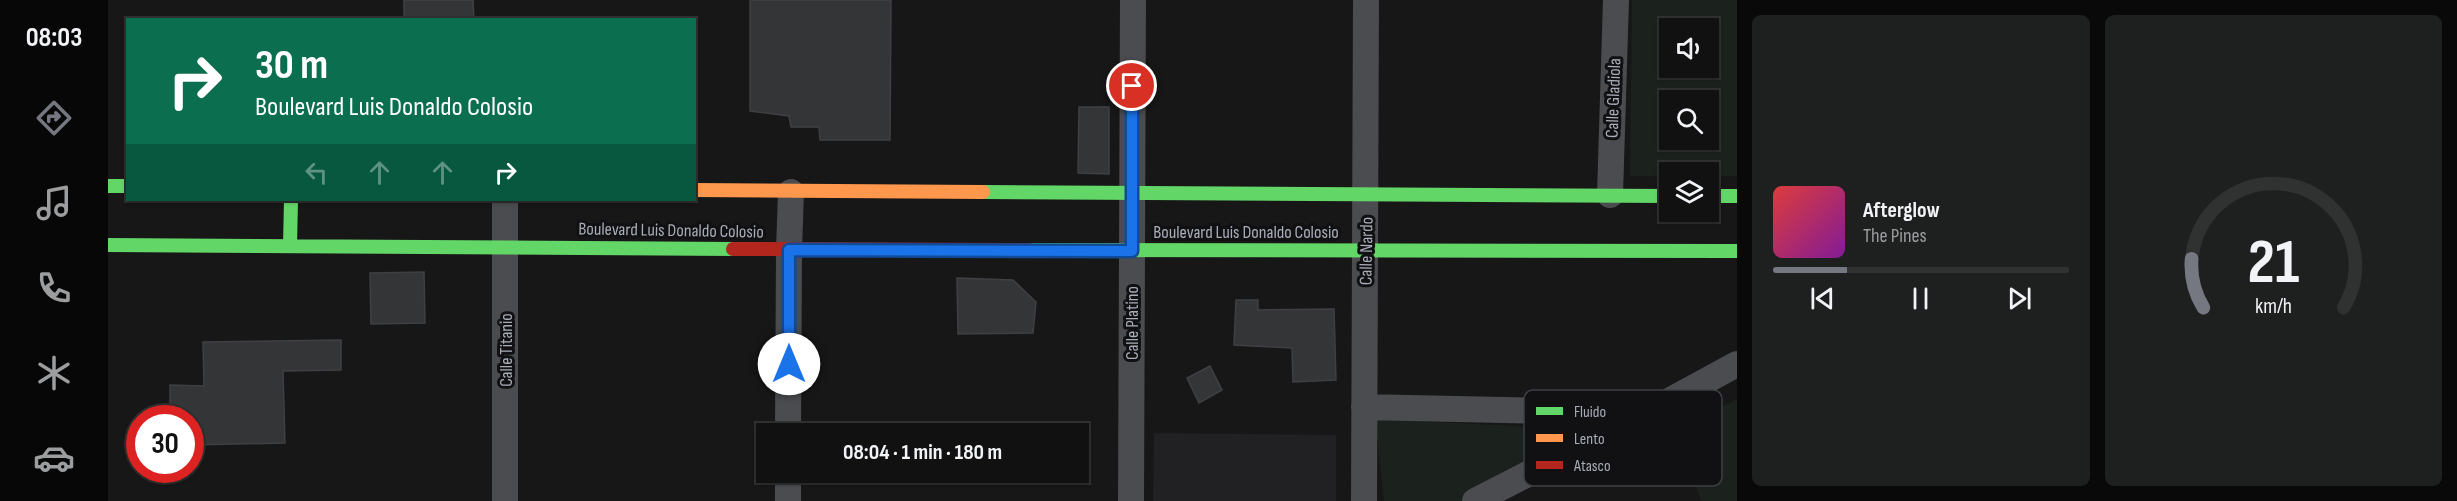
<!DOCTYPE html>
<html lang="es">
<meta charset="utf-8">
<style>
body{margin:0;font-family:"Sofia Sans Condensed",sans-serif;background:#1e1f1f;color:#f1f3f6;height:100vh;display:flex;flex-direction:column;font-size:22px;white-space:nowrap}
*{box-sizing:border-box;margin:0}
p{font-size:20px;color:#9c9d9f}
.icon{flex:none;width:33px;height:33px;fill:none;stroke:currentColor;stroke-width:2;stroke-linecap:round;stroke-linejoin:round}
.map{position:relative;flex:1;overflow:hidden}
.side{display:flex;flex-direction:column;gap:15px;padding:15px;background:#090909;width:720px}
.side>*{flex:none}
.hud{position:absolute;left:18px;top:18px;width:570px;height:183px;border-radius:0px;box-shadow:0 2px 4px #0004,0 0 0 2px #303131;background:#0b6e4f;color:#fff;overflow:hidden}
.fabs{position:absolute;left:1551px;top:18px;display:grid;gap:12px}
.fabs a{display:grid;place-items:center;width:60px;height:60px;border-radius:0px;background:#111;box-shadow:0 2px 4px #0004,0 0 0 2px #303131;font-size:30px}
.speed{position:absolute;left:18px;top:405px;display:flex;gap:12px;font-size:30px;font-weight:700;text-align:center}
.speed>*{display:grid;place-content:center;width:78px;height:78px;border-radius:50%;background:#111;box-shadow:0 2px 4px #0004,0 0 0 2px #303131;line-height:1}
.speed .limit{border:9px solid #d22;background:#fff;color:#111}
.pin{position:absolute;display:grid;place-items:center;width:51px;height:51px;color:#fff;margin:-26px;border:3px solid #fff;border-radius:50%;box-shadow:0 2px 6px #0007}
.me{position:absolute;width:66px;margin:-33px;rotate:0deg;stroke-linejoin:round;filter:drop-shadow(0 0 4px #0008)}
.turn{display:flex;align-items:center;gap:21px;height:126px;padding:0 30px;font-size:27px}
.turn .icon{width:78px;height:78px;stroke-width:2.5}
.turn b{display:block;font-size:42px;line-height:51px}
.lanes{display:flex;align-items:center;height:57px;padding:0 30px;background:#0003;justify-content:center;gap:30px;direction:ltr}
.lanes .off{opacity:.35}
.side .card{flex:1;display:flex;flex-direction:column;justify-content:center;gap:9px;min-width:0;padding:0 21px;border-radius:9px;background:#1e1f1f}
.side .dial{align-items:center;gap:0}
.dial svg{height:156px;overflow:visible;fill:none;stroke:#303131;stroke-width:7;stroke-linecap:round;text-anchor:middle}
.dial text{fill:#f1f3f6;stroke:none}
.song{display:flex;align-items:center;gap:18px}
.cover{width:72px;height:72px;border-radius:9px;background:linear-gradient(135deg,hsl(0 70% 55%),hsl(290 70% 35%))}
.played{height:6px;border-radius:3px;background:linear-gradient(90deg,#757880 25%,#303131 25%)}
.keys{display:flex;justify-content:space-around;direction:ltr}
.side .tiles{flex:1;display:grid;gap:15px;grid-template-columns:repeat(2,1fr)}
.trip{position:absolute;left:648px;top:423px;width:333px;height:60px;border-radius:0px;background:#111;box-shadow:0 2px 4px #0004,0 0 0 2px #303131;font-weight:700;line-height:60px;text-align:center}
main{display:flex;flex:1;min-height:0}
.dock{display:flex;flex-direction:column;width:108px;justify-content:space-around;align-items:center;background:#070707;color:#9c9d9f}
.dock .icon{width:42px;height:42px}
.dock .on{color:#757880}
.dock b{font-size:27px;color:#f1f3f6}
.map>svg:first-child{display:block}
.built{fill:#212124}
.green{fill:#1b211c;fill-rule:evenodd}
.building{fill:#343537;stroke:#3f4043;stroke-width:1.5}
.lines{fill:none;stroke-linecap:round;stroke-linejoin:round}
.street{stroke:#4b4c50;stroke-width:26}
.fast{stroke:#63d668;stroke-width:14}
.slow{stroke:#ff974d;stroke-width:14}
.jam{stroke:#b3261e;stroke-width:14}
.route-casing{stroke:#114b97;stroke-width:15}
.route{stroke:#1a73e8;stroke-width:10}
.labels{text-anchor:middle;stroke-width:6;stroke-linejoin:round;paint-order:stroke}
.street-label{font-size:18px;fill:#a8adb8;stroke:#111113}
.key{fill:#111113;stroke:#3e4045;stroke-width:1.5}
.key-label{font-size:16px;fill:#a8adb8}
</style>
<main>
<nav class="dock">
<b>08:03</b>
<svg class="icon on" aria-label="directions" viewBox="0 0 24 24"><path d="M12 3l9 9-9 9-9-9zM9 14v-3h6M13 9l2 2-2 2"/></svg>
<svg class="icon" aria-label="music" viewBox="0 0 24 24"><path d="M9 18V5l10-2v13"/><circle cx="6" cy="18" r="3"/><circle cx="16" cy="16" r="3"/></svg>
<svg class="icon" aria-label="phone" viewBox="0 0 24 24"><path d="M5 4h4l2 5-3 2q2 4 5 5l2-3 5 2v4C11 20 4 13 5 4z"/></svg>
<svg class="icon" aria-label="climate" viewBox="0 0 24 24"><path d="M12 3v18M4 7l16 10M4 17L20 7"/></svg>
<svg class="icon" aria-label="car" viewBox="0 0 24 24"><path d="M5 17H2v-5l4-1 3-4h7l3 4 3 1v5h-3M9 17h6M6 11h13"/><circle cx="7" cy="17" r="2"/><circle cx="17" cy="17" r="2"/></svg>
</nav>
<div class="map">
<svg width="1629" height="501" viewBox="0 0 1629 501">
<rect width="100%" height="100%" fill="#171717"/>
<path class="built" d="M 1046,433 L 1228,435 L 1228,501 L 1045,501 Z"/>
<path class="green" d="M 1524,0 L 1629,0 L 1629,176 L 1601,176 L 1600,172 L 1562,172 L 1561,176 L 1522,176 ZM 1562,28 L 1600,28 L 1600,68 L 1562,68 ZM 1562,100 L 1600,100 L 1600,140 L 1562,140 Z
M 1629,399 L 1629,501 L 1594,501 L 1563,432 Z
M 1267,419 L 1490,430 L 1353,501 L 1276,501 Z"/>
<path class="building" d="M 296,0 L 365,0 L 366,20 L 296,20 Z
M 642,0 L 783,0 L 782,140 L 712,140 L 711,127 L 683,127 L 681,116 L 642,111 Z
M 971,107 L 1001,107 L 1001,174 L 970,173 Z
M 316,272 L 317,323 L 263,324 L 262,273 Z
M 849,278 L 905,280 L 928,302 L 925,333 L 850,334 Z
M 1128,300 L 1150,300 L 1150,310 L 1226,309 L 1228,380 L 1185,382 L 1184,348 L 1126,345 Z
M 233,340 L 233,370 L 175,371 L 177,443 L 82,445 L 82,418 L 62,418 L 62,385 L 96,386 L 95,342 Z
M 1102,366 L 1114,390 L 1091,403 L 1079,378 Z"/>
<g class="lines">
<path class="street" d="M 1502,195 L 1508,0
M 397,200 L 397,501
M 1256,407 L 1535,413
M 680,434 L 681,250 L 683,192
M 680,501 L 680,472
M 1023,501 L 1025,0
M 1256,501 L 1258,0
M 1367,501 L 1539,413 L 1629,364"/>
<path class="fast" d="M 0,186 L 20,186
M 875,192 L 1562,196
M 1600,196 L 1629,196
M 0,245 L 625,249
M 182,246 L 183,200
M 921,250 L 1629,251"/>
<path class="slow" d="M 586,190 L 875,192"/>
<path class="jam" d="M 625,249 L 921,250"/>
</g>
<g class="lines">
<defs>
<path id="route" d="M 681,364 L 681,250 L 1024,251 L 1024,86"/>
</defs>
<use href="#route" class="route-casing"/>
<use href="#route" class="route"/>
</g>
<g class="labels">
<g class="street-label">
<text transform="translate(1505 98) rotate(-88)" y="6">Calle Gladiola</text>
<text transform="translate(563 230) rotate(1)" y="6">Boulevard Luis Donaldo Colosio</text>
<text x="1138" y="238">Boulevard Luis Donaldo Colosio</text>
<text transform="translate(1258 251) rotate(-89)" y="6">Calle Nardo</text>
<text transform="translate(1024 323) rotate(-90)" y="6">Calle Platino</text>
<text transform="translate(398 350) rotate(-90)" y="6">Calle Titanio</text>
</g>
</g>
<rect x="1416" y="390" width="198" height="96" rx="9" class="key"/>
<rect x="1428" y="407" width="27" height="8" fill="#63d668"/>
<rect x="1428" y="434" width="27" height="8" fill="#ff974d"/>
<rect x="1428" y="461" width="27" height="8" fill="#b3261e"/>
<g class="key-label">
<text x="1466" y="417">Fluido</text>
<text x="1466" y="444">Lento</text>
<text x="1466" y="471">Atasco</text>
</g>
</svg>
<div class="fabs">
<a><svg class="icon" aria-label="sound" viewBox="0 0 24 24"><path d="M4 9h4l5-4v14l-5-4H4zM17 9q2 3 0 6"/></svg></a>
<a><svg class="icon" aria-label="search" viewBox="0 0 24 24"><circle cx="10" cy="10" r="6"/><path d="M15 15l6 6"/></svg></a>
<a><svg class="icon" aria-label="layers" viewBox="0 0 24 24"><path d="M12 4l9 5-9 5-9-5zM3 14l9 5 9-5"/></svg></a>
</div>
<div class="speed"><div class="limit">30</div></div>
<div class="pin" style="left:1024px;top:86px;background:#d93025"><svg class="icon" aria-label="arrive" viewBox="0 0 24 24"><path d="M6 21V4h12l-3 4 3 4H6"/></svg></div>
<svg class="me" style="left:681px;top:364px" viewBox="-20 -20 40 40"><circle r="19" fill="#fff"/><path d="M0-13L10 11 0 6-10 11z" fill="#1a73e8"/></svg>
<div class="trip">08:04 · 1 min · 180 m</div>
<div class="hud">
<div class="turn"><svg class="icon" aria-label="right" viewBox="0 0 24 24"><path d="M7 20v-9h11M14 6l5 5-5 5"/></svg><div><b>30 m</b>Boulevard Luis Donaldo Colosio</div></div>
<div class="lanes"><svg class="icon off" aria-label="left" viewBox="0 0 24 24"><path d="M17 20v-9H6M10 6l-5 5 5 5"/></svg><svg class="icon off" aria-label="ahead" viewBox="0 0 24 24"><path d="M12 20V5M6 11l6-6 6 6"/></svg><svg class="icon off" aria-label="ahead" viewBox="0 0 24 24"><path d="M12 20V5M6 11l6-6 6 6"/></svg><svg class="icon" aria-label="right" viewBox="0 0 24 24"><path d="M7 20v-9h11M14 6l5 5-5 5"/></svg></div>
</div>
</div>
<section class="side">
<div class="tiles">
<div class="card">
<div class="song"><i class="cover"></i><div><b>Afterglow</b><p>The Pines</p></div></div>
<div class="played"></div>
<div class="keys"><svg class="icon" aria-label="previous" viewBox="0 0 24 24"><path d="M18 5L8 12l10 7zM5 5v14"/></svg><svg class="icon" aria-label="pause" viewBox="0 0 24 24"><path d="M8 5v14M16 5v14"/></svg><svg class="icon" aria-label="next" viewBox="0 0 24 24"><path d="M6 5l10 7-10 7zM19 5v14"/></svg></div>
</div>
<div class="card dial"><svg viewBox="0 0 100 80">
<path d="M14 69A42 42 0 1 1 86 69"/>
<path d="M14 69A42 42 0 0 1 8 44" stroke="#757880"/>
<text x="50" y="56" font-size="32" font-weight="700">21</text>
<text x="50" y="72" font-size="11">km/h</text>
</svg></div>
</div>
</section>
</main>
